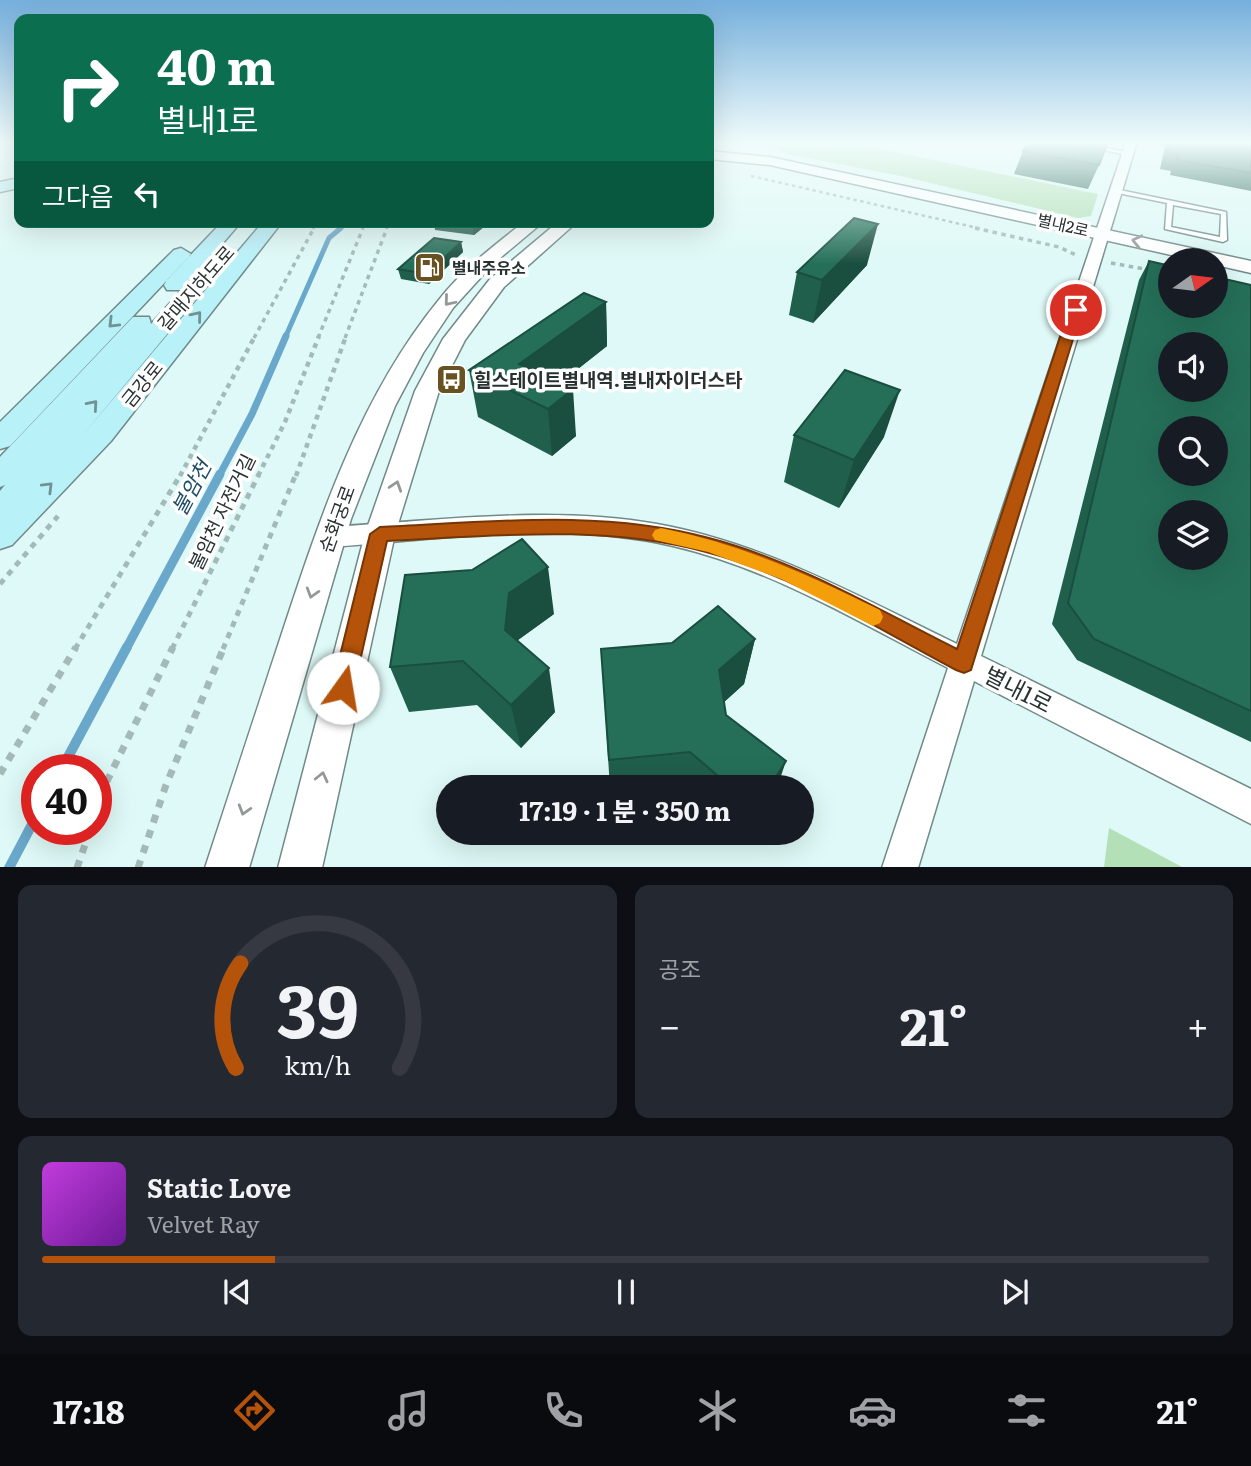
<!DOCTYPE html>
<html lang="ko">
<meta charset="utf-8">
<style>
body{margin:0;font-family:Literata,"Noto Sans KR",serif;background:#242831;color:#f1f3f6;height:100vh;display:flex;flex-direction:column;font-size:26px;white-space:nowrap}
*{box-sizing:border-box;margin:0}
p{font-size:23px;color:#9ea1a6}
.icon{flex:none;width:38px;height:38px;fill:none;stroke:currentColor;stroke-width:2;stroke-linecap:round;stroke-linejoin:round}
.map{position:relative;height:867px;overflow:hidden}
.drawer{display:flex;flex-direction:column;gap:18px;padding:18px;background:#0d0f14;flex:1}
.drawer>*{flex:none}
.top-card{position:absolute;left:14px;top:14px;width:700px;height:214px;border-radius:14px;box-shadow:0 7px 28px #0002;background:#0b6e4f;color:#fff;overflow:hidden}
.needle{width:46px;rotate:76deg}
.buttons{position:absolute;left:1158px;top:248px;display:grid;gap:14px}
.buttons a{display:grid;place-items:center;width:70px;height:70px;border-radius:50%;background:#171b24;box-shadow:0 7px 28px #0002;font-size:35px}
.speed{position:absolute;left:21px;top:754px;display:flex;gap:14px;font-size:35px;font-weight:700;text-align:center}
.speed>*{display:grid;place-content:center;width:91px;height:91px;border-radius:50%;background:#171b24;box-shadow:0 7px 28px #0002;line-height:1}
.speed .limit{border:10px solid #d22;background:#fff;color:#111}
.pin{position:absolute;display:grid;place-items:center;width:60px;height:60px;color:#fff;margin:-30px;border:4px solid #fff;border-radius:50%;box-shadow:0 2px 7px #0007}
.me{position:absolute;width:77px;margin:-38px;rotate:13deg;stroke-linejoin:round;filter:drop-shadow(0 0 5px #0008)}
.turn{display:flex;align-items:center;gap:24px;height:147px;padding:0 28px;font-size:32px}
.turn .icon{width:91px;height:91px;stroke-width:2.5}
.turn b{display:block;font-size:49px;line-height:60px}
.then{display:flex;align-items:center;height:66px;padding:0 28px;background:#0003;gap:14px;font-size:26px}
.big{font-size:52px;font-weight:700;line-height:1.1}
.drawer .card{flex:1;display:flex;flex-direction:column;justify-content:center;gap:10px;min-width:0;padding:0 24px;border-radius:14px;background:#242831}
.drawer .dial{align-items:center;gap:0}
.dial svg{height:182px;overflow:visible;fill:none;stroke:#363941;stroke-width:7;stroke-linecap:round;text-anchor:middle}
.dial text{fill:#f1f3f6;stroke:none}
.song{display:flex;align-items:center;gap:21px}
.cover{width:84px;height:84px;border-radius:10px;background:linear-gradient(135deg,hsl(290 70% 55%),hsl(280 70% 35%))}
.played{height:7px;border-radius:4px;background:linear-gradient(90deg,#b45309 20%,#363941 20%)}
.keys{display:flex;justify-content:space-around;direction:ltr}
.heat{display:flex;justify-content:space-between;align-items:center;font-size:38px;direction:ltr}
.drawer .tiles{flex:1;display:grid;gap:18px;grid-template-columns:1fr 1fr}
.card:last-child{grid-column:span 2}
.trip{position:absolute;left:436px;top:775px;width:378px;height:70px;border-radius:35px;background:#171b24;box-shadow:0 7px 28px #0002;font-weight:700;line-height:70px;text-align:center}
.tab-bar{display:flex;height:112px;justify-content:space-around;align-items:center;background:#090b0e;color:#9ea1a6}
.tab-bar .icon{width:49px;height:49px}
.tab-bar .selected{color:#b45309}
.tab-bar b{font-size:32px;color:#f1f3f6}
.map>svg:first-child{display:block}
.green{fill:#b3e0b7}
.lines{fill:none;stroke-linecap:round;stroke-linejoin:round}
.stream-far4{stroke:#6aa8cb;stroke-width:4.5}
.stream-far3{stroke:#6aa8cb;stroke-width:5}
.stream-far2{stroke:#6aa8cb;stroke-width:7}
.stream-far1{stroke:#6aa8cb;stroke-width:9}
.stream{stroke:#6aa8cb;stroke-width:10}
.service-casing{stroke:#718a88;stroke-width:3}
.minor-casing{stroke:#718a88;stroke-width:3}
.tertiary-casing{stroke:#718a88;stroke-width:3}
.secondary-casing{stroke:#718a88;stroke-width:3}
.path-far4{stroke:#a4bab8;stroke-width:2.5;stroke-dasharray:3.5 3.5;stroke-linecap:butt}
.path-far3{stroke:#a4bab8;stroke-width:3.5;stroke-dasharray:4.5 4.5;stroke-linecap:butt}
.path-far2{stroke:#a4bab8;stroke-width:4.5;stroke-dasharray:5 5;stroke-linecap:butt}
.path-far1{stroke:#a4bab8;stroke-width:5;stroke-dasharray:6 6;stroke-linecap:butt}
.path{stroke:#a4bab8;stroke-width:7;stroke-dasharray:8 8;stroke-linecap:butt}
.service{fill:#fff;fill-rule:evenodd}
.minor{fill:#fff;fill-rule:evenodd}
.tertiary{fill:#fff;fill-rule:evenodd}
.secondary{fill:#b9f1f9;fill-rule:evenodd}
.wall{fill:#205f4c}
.shaded-wall{fill:#1a4e3e}
.building{fill:#256f58;stroke:#1a4e3e;stroke-width:2;fill-rule:evenodd}
.oneway{stroke:#949898}
.oneway2{stroke:#709295}
.route{fill:#b45309;stroke:#753606;stroke-width:2}
.slow{fill:#f59e0b}
.labels{text-anchor:middle;stroke-width:7;stroke-linejoin:round;paint-order:stroke}
.far-street-label{font-size:16px;fill:#283231;stroke:#fff}
.far-poi-label{font-size:16px;font-weight:bold;fill:#283231;stroke:#fff;text-anchor:start}
.street-label{font-size:19px;fill:#283231;stroke:#fff}
.poi-label{font-size:19px;font-weight:bold;fill:#283231;stroke:#fff;text-anchor:start}
.water-label{font-size:21px;font-style:italic;fill:#1c4d66;stroke:#fff}
.near-street-label{font-size:23px;fill:#283231;stroke:#fff}
</style>
<div class="map">
<svg width="1251" height="868" viewBox="0 0 1251 868">
<rect width="100%" height="100%" fill="#def9f7"/>
<path class="green" d="M 755,142 L 846,142 L 1098,194 L 1091,216 L 1078,218 L 901,176 L 792,155 Z
M 1109,828 L 1182,867 L 1104,867 Z"/>
<g class="lines">
<path class="stream-far4" d="M 339,229 L 348,222"/>
<path class="stream-far3" d="M 285,338 L 329,238 L 341,228"/>
<path class="stream-far2" d="M 219,476 L 252,414 L 286,336"/>
<path class="stream-far1" d="M 126,649 L 220,474"/>
<path class="stream" d="M 61,770 L 127,647
M 9,868 L 37,815"/>
<defs>
<path id="service" d="M 1062,142 L 1076,142 L 1131,153 L 1128,155 Z
M 1115,189 L 1226,212 L 1227,240 L 1223,242 L 1165,229 L 1167,203 L 1113,192 L 1112,191 ZM 1173,205 L 1221,214 L 1220,237 L 1171,227 Z"/>
<path id="minor" d="M 1126,142 L 1137,142 L 981,656 L 1251,789 L 1251,824 L 974,681 L 918,868 L 882,868 L 948,668 C 859,622 772,569 673,546 C 561,520 441,539 329,547 L 320,544 L 317,537 L 320,530 L 329,527 C 437,521 550,505 657,524 C 764,543 860,597 957,644 Z"/>
<path id="tertiary" d="M 709,151 L 770,157 L 1251,261 L 1251,273 L 1216,265 L 1216,261 L 1198,261 L 770,165 L 709,159 Z
M 524,222 L 543,222 L 493,264 L 453,308 L 423,353 L 395,406 L 351,519 L 249,868 L 205,868 C 231,788 257,709 283,630 C 321,515 360,397 438,301 C 462,270 493,246 524,222 Z
M 558,222 L 577,222 L 504,287 L 465,340 L 439,391 L 395,534 L 322,868 L 278,868 L 365,534 L 415,391 L 443,339 L 490,279 Z"/>
<path id="secondary" d="M 19,178 L 19,188 L 0,192 L 0,182 Z
M 222,222 L 241,222 L 192,279 L 205,271 L 215,277 L 81,437 L 263,222 L 282,222 L 111,441 L 12,545 L 0,549 L 0,491 L 5,485 L 0,487 L 0,457 L 133,317 L 149,317 L 151,324 L 182,290 L 167,290 L 164,285 L 167,280 Z
M 181,248 L 191,254 L 188,258 L 10,446 L 0,449 L 0,422 L 174,250 Z"/>
</defs>
<use href="#service" class="service-casing"/>
<use href="#minor" class="minor-casing"/>
<use href="#tertiary" class="tertiary-casing"/>
<use href="#secondary" class="secondary-casing"/>
<path class="path-far4" d="M 751,176 L 982,229
M 313,229 L 317,222
M 362,229 L 366,222
M 386,229 L 390,222"/>
<path class="path-far3" d="M 975,228 L 1059,247 L 1078,256
M 1111,263 L 1150,270
M 254,338 L 314,228
M 318,338 L 363,228
M 345,338 L 387,228"/>
<path class="path-far2" d="M 180,476 L 255,336
M 258,476 L 285,422 L 319,336
M 296,476 L 346,336"/>
<path class="path-far1" d="M 0,584 L 58,516
M 75,649 L 181,474
M 172,649 L 259,474
M 223,649 L 296,474"/>
<path class="path" d="M 0,774 L 76,647
M 96,812 L 108,779 L 173,647
M 77,868 L 90,830
M 138,868 L 166,785 L 224,647"/>
<use href="#service" class="service"/>
<use href="#minor" class="minor"/>
<use href="#tertiary" class="tertiary"/>
<use href="#secondary" class="secondary"/>
</g>
<path class="wall" d="M 1160,142 L 1251,142 L 1251,191 L 1170,175 L 1171,171 L 1160,169 L 1165,146 L 1159,145 Z
M 1023,151 L 1099,165 L 1088,189 L 1014,174 Z
M 434,222 L 490,222 L 474,235 L 435,230 Z
M 461,242 L 463,252 L 429,284 L 401,279 L 398,269 Z
M 1149,261 L 1251,285 L 1251,742 L 1077,660 L 1052,624 L 1139,280 Z
M 867,265 L 813,323 L 789,315 L 797,272 Z
M 606,302 L 607,346 L 560,383 L 576,436 L 552,456 L 478,417 L 469,370 Z
M 794,435 L 884,437 L 839,508 L 784,482 Z
M 554,614 L 518,640 L 555,712 L 521,748 L 477,705 L 409,712 L 390,667 Z
M 755,639 L 744,684 L 724,702 L 726,715 L 777,788 L 610,788 L 601,649 Z
M 730,833 L 751,833 L 743,845 Z"/>
<path class="shaded-wall" d="M 472,222 L 490,222 L 474,235 Z
M 878,224 L 867,265 L 813,323 L 822,280 Z
M 461,242 L 463,252 L 429,284 L 427,274 Z
M 606,302 L 607,346 L 535,403 L 519,364 Z
M 573,389 L 576,436 L 552,456 L 548,409 Z
M 900,390 L 884,437 L 839,508 L 854,460 Z
M 548,567 L 554,614 L 518,640 L 514,676 L 505,630 L 509,593 Z
M 755,639 L 744,684 L 711,714 L 719,670 Z
M 549,668 L 555,712 L 521,748 L 511,705 Z
M 786,761 L 777,788 L 769,788 Z
M 747,833 L 751,833 L 743,845 Z"/>
<path class="building" d="M 1029,142 L 1108,142 L 1099,165 L 1023,151 Z
M 1170,142 L 1251,142 L 1251,173 L 1178,160 L 1179,155 L 1168,153 Z
M 854,218 L 878,224 L 822,280 L 797,272 Z
M 434,238 L 461,242 L 427,274 L 398,269 Z
M 1149,261 L 1171,266 L 1171,306 L 1216,306 L 1216,277 L 1251,285 L 1251,711 L 1094,639 L 1068,603 ZM 1171,345 L 1216,345 L 1216,390 L 1171,390 ZM 1171,429 L 1216,429 L 1216,474 L 1171,474 ZM 1171,513 L 1216,513 L 1216,558 L 1171,558 Z
M 584,293 L 606,302 L 519,364 L 573,389 L 548,409 L 469,370 Z
M 845,370 L 900,390 L 854,460 L 794,435 Z
M 522,539 L 548,567 L 509,593 L 505,630 L 549,668 L 511,705 L 463,661 L 390,667 L 405,575 L 472,570 Z
M 718,606 L 755,639 L 719,670 L 726,715 L 786,761 L 769,788 L 732,788 L 690,752 L 609,760 L 601,649 L 672,643 Z"/>
<defs><path id="oneway-chevron" d="M-2-3.5L2.5 0L-2 3.5" fill="none" stroke-width="1.6" stroke-linecap="round" stroke-linejoin="round" transform="scale(1.75)"/></defs>
<g class="oneway">
<use href="#oneway-chevron" transform="translate(1137 241) rotate(-167)"/>
<use href="#oneway-chevron" transform="translate(449 301) rotate(130)"/>
<use href="#oneway-chevron" transform="translate(396 486) rotate(-72)"/>
<use href="#oneway-chevron" transform="translate(312 593) rotate(107)"/>
<use href="#oneway-chevron" transform="translate(322 777) rotate(-77)"/>
<use href="#oneway-chevron" transform="translate(244 810) rotate(107)"/>
</g>
<g class="oneway2">
<use href="#oneway-chevron" transform="translate(197 316) rotate(-51)"/>
<use href="#oneway-chevron" transform="translate(113 323) rotate(135)"/>
<use href="#oneway-chevron" transform="translate(93 405) rotate(-49)"/>
<use href="#oneway-chevron" transform="translate(48 487) rotate(-45)"/>
</g>
<linearGradient id="sky" x2="0" y2="1"><stop stop-color="#75afdc"/><stop offset="0.54" stop-color="#f0fcfb"/><stop offset="1" stop-color="#f0fcfb" stop-opacity="0"/></linearGradient>
<rect width="1251" height="264" fill="url(#sky)"/>
<path class="route" d="M 1076,306 L 1082,310 L 971,670 L 964,673 L 956,670 C 876,628 794,575 706,552 C 602,524 493,536 387,541 L 354,688 L 351,695 L 343,699 L 335,695 L 332,688 L 370,534 L 380,527 C 489,522 602,509 709,538 C 797,561 877,609 957,649 L 1069,310 Z"/>
<path class="slow" d="M 661,528 C 741,544 807,574 880,610 L 883,617 L 880,623 L 873,626 L 781,579 L 708,552 L 655,540 L 652,535 L 655,530 Z"/>
<defs>
<symbol id="fuel-square" viewBox="-11 -11 22 22"><rect x="-9" y="-9" width="18" height="18" rx="4" fill="#695222" stroke="#fff"/><path d="M-5.5-6h7V0h2V4h1.3V-2.5L3-4.5l.8-.8L6-3V5H2.5V1h-1V6h-7ZM-4.2-4.7v3.2H.2V-4.7Z" fill="#fff"/></symbol>
<symbol id="bus-square" viewBox="-11 -11 22 22"><rect x="-9" y="-9" width="18" height="18" rx="4" fill="#695222" stroke="#fff"/><path d="M-5-6H5V4H4V6H2V4H-2V6H-4V4H-5ZM-3.5-4V0h7V-4ZM-3.5 1.2v1.5H-2V1.2ZM2 1.2v1.5H3.5V1.2Z" fill="#fff"/></symbol>
</defs>
<g fill-rule="evenodd">
<use href="#fuel-square" x="412" y="250" width="35" height="35"/>
<use href="#bus-square" x="434" y="362" width="35" height="35"/>
</g>
<g class="labels">
<g class="far-street-label">
<text transform="translate(1063 225) rotate(13)" y="6">별내2로</text>
</g>
<g class="far-poi-label">
<text x="452" y="274">별내주유소</text>
</g>
<g class="street-label">
<text transform="translate(196 288) rotate(-49)" y="7">갈매지하도로</text>
<text transform="translate(142 384) rotate(-51)" y="7">금강로</text>
<text transform="translate(222 512) rotate(-64)" y="7">불암천 자전거길</text>
<text transform="translate(337 519) rotate(-70)" y="7">순화궁로</text>
</g>
<g class="poi-label">
<text x="474" y="387">힐스테이트별내역.별내자이더스타</text>
</g>
<g class="water-label">
<text transform="translate(192 488) rotate(-62)" y="7">불암천</text>
</g>
<g class="near-street-label">
<text transform="translate(1018 690) rotate(27)" y="8">별내1로</text>
</g>
</g>
</svg>
<div class="buttons">
<a><svg class="needle" viewBox="-14 -14 28 28"><path d="M0-13l5 13h-10z" fill="#e53935"/><path d="M0 13l5-13h-10z" fill="#9ea1a6"/></svg></a>
<a><svg class="icon" aria-label="sound" viewBox="0 0 24 24"><path d="M4 9h4l5-4v14l-5-4H4zM17 9q2 3 0 6"/></svg></a>
<a><svg class="icon" aria-label="search" viewBox="0 0 24 24"><circle cx="10" cy="10" r="6"/><path d="M15 15l6 6"/></svg></a>
<a><svg class="icon" aria-label="layers" viewBox="0 0 24 24"><path d="M12 4l9 5-9 5-9-5zM3 14l9 5 9-5"/></svg></a>
</div>
<div class="speed"><div class="limit">40</div></div>
<div class="pin" style="left:1076px;top:310px;background:#d93025"><svg class="icon" aria-label="arrive" viewBox="0 0 24 24"><path d="M6 21V4h12l-3 4 3 4H6"/></svg></div>
<svg class="me" style="left:343px;top:688px" viewBox="-20 -20 40 40"><circle r="19" fill="#fff"/><path d="M0-13L10 11 0 6-10 11z" fill="#b45309"/></svg>
<div class="trip">17:19 · 1 분 · 350 m</div>
<div class="top-card">
<div class="turn"><svg class="icon" aria-label="right" viewBox="0 0 24 24"><path d="M7 20v-9h11M14 6l5 5-5 5"/></svg><div><b>40 m</b>별내1로</div></div>
<div class="then">그다음<svg class="icon" aria-label="left" viewBox="0 0 24 24"><path d="M17 20v-9H6M10 6l-5 5 5 5"/></svg></div>
</div>
</div>
<section class="drawer">
<div class="tiles">
<div class="card dial"><svg viewBox="0 0 100 80">
<path d="M14 69A42 42 0 1 1 86 69"/>
<path d="M14 69A42 42 0 0 1 16 23" stroke="#b45309"/>
<text x="50" y="56" font-size="32" font-weight="700">39</text>
<text x="50" y="72" font-size="11">km/h</text>
</svg></div>
<div class="card"><p>공조</p>
<div class="heat"><a>−</a><b class="big">21°</b><a>+</a></div>
</div>
<div class="card">
<div class="song"><i class="cover"></i><div><b>Static Love</b><p>Velvet Ray</p></div></div>
<div class="played"></div>
<div class="keys"><svg class="icon" aria-label="previous" viewBox="0 0 24 24"><path d="M18 5L8 12l10 7zM5 5v14"/></svg><svg class="icon" aria-label="pause" viewBox="0 0 24 24"><path d="M8 5v14M16 5v14"/></svg><svg class="icon" aria-label="next" viewBox="0 0 24 24"><path d="M6 5l10 7-10 7zM19 5v14"/></svg></div>
</div>
</div>
</section>
<nav class="tab-bar">
<b>17:18</b>
<svg class="icon selected" aria-label="directions" viewBox="0 0 24 24"><path d="M12 3l9 9-9 9-9-9zM9 14v-3h6M13 9l2 2-2 2"/></svg>
<svg class="icon" aria-label="music" viewBox="0 0 24 24"><path d="M9 18V5l10-2v13"/><circle cx="6" cy="18" r="3"/><circle cx="16" cy="16" r="3"/></svg>
<svg class="icon" aria-label="phone" viewBox="0 0 24 24"><path d="M5 4h4l2 5-3 2q2 4 5 5l2-3 5 2v4C11 20 4 13 5 4z"/></svg>
<svg class="icon" aria-label="climate" viewBox="0 0 24 24"><path d="M12 3v18M4 7l16 10M4 17L20 7"/></svg>
<svg class="icon" aria-label="car" viewBox="0 0 24 24"><path d="M5 17H2v-5l4-1 3-4h7l3 4 3 1v5h-3M9 17h6M6 11h13"/><circle cx="7" cy="17" r="2"/><circle cx="17" cy="17" r="2"/></svg>
<svg class="icon" aria-label="filters" viewBox="0 0 24 24"><path d="M4 7h16M4 17h16"/><circle cx="9" cy="7" r="2"/><circle cx="15" cy="17" r="2"/></svg>
<b>21°</b>
</nav>
